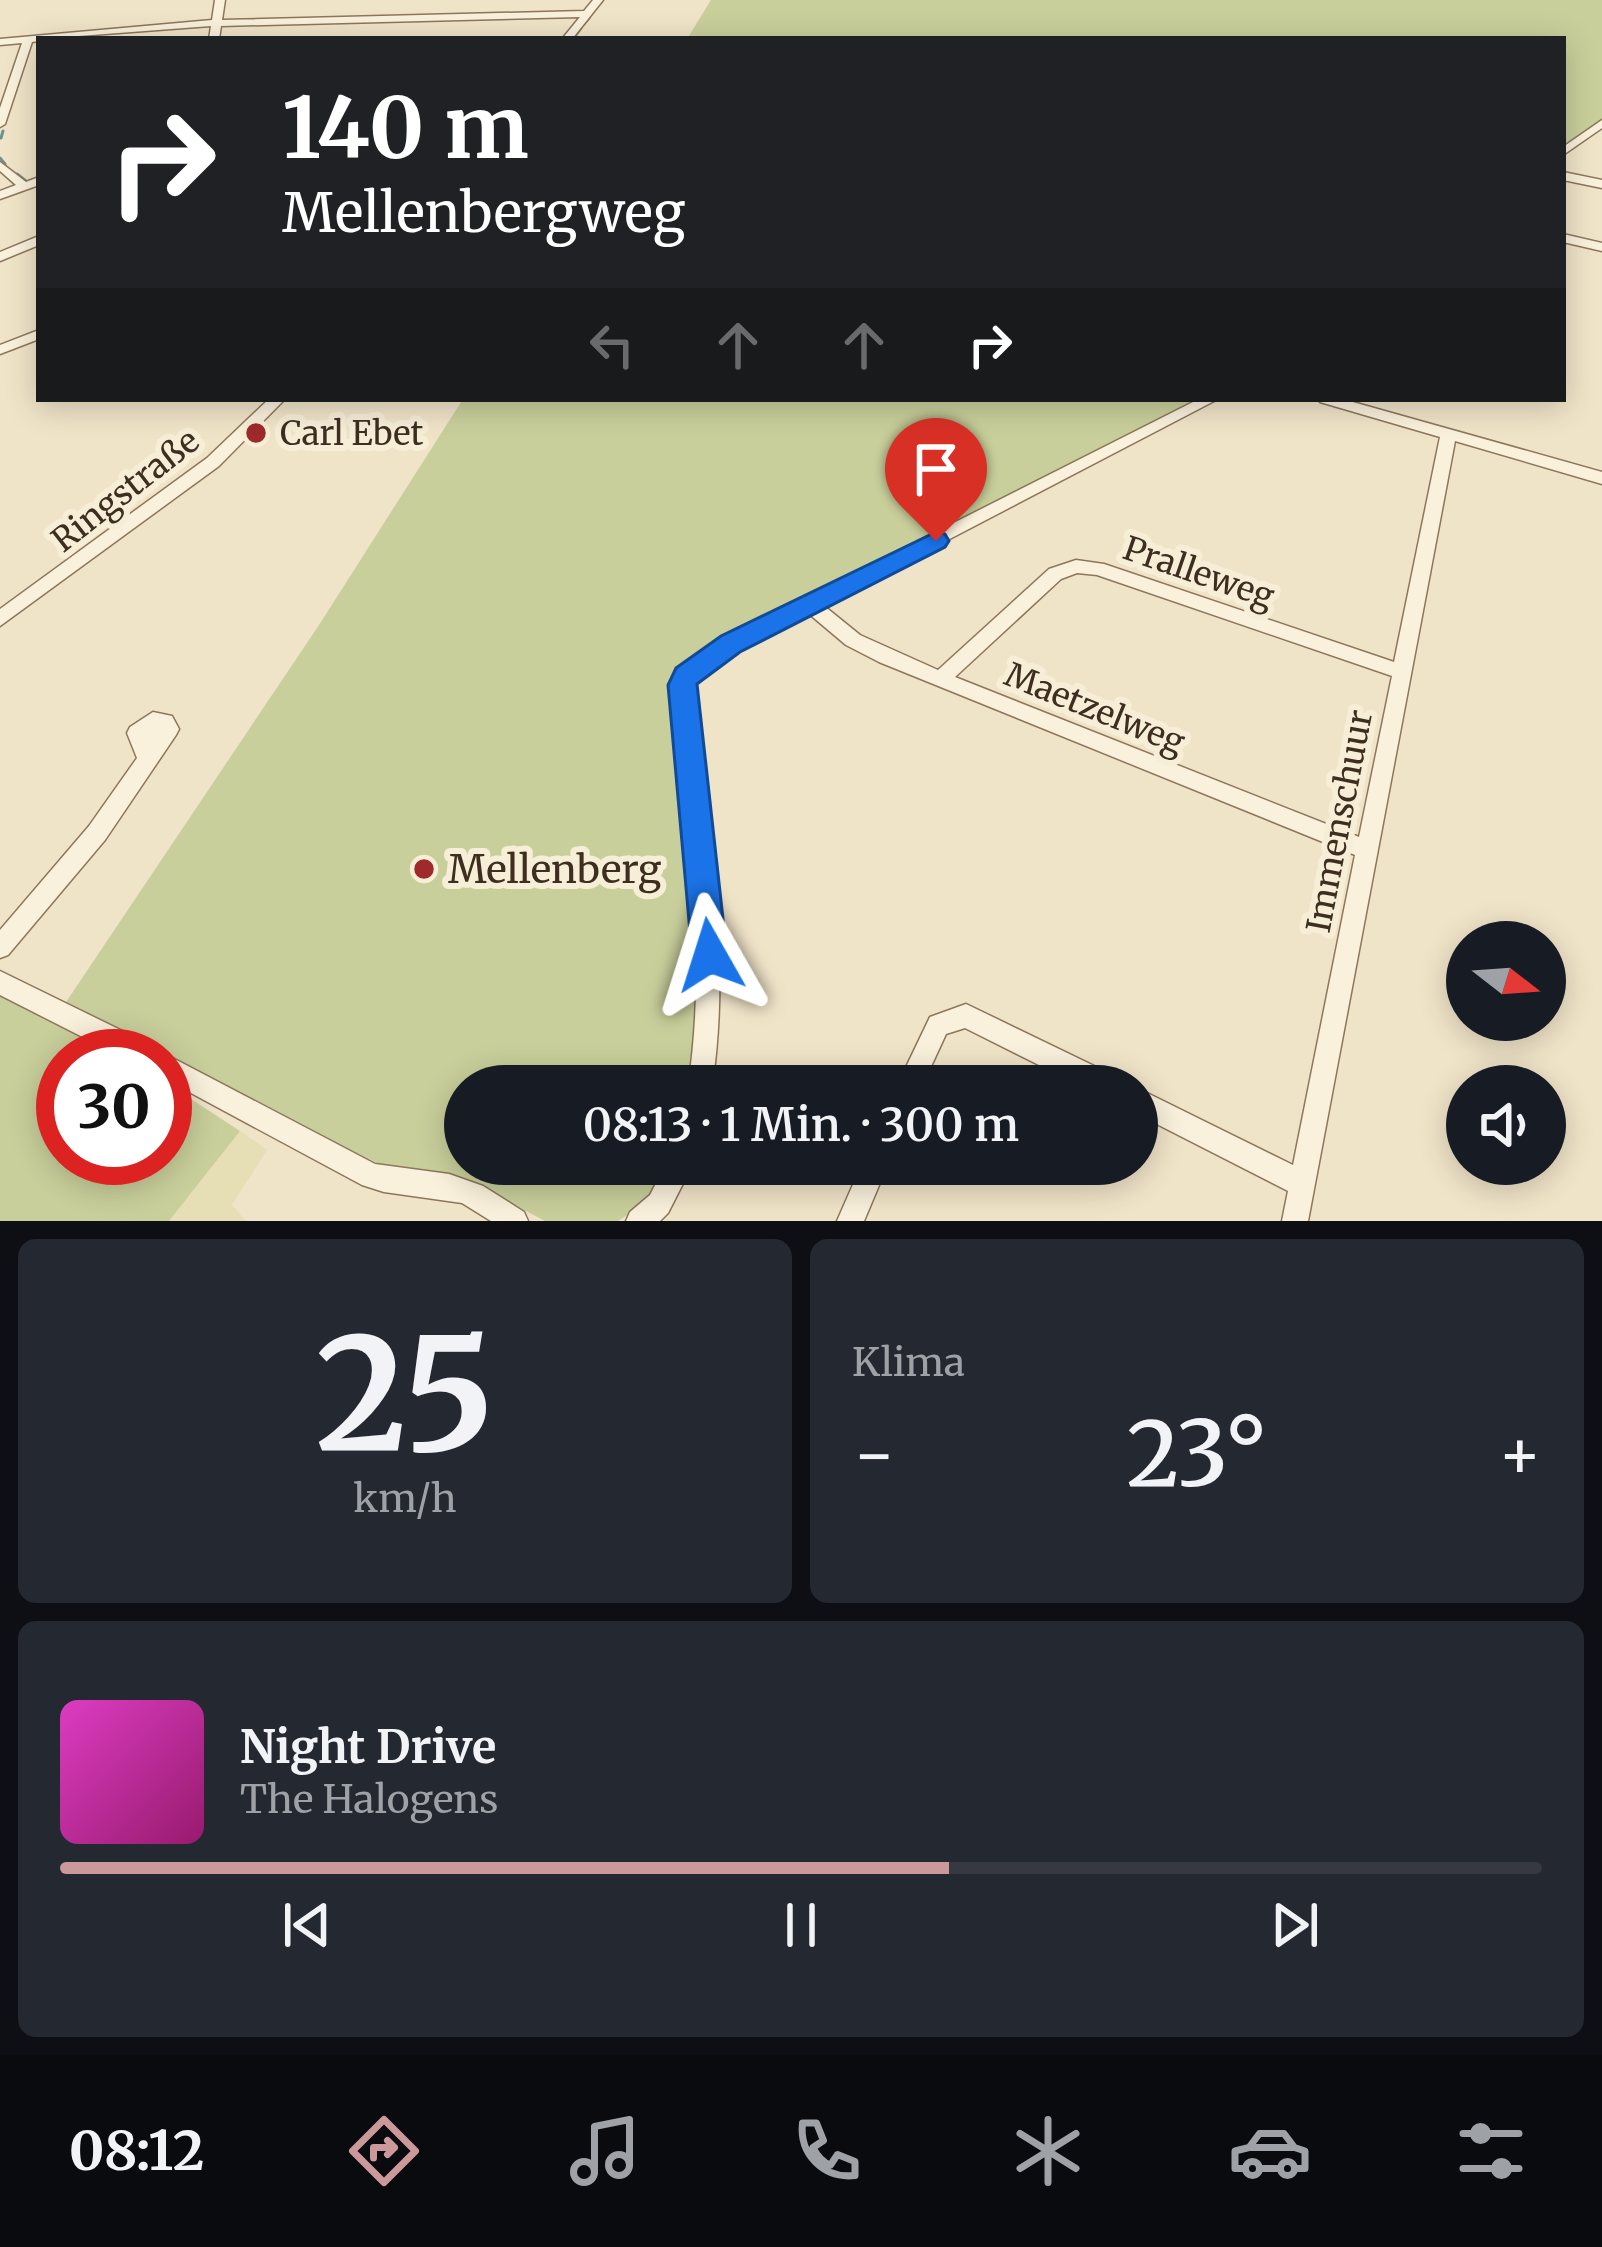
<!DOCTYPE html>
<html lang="de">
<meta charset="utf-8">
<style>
body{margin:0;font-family:Merriweather,serif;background:#242831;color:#f1f3f6;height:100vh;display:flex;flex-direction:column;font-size:45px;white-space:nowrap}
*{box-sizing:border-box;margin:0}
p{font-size:39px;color:#9ea1a6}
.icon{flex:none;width:66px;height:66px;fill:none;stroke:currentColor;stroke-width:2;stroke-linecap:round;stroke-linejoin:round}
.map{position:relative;height:1221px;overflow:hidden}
.side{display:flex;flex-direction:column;gap:18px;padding:18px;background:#0d0f14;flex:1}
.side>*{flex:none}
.top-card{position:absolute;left:36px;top:36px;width:1530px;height:366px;border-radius:0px;box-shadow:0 6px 30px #0003;background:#202124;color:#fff;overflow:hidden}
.needle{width:78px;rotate:107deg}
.buttons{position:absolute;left:1446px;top:921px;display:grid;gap:24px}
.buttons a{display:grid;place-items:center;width:120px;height:120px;border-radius:50%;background:#171b24;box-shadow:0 6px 30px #0003;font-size:60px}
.speed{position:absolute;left:36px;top:1029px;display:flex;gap:24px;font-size:60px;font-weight:700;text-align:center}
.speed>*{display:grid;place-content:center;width:156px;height:156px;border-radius:50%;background:#171b24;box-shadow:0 6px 30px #0003;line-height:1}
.speed .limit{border:18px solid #d22;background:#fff;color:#111}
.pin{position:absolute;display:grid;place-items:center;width:102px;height:102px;color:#fff;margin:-123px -51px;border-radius:50% 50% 50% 0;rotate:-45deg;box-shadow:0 0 12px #0007}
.pin .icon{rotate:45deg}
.me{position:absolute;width:132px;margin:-66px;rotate:354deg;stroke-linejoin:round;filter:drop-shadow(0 0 9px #0008)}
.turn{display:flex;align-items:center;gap:42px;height:252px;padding:0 48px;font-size:54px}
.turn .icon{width:156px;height:156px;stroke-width:2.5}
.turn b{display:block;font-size:84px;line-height:102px}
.lanes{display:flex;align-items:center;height:114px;padding:0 48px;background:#0003;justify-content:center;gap:60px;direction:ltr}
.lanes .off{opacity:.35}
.big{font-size:90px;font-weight:600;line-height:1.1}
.side .card{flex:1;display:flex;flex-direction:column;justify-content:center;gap:18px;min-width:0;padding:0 42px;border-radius:18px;background:#242831}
.side .dial{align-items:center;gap:0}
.dial b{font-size:156px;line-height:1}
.song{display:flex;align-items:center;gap:36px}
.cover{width:144px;height:144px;border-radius:18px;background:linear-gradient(135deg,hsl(310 70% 55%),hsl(320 70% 35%))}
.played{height:12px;border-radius:6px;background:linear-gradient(90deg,#cc999b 60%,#363941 60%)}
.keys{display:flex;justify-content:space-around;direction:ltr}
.heat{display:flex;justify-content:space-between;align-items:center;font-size:66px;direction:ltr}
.side .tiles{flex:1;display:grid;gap:18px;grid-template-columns:1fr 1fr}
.card:last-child{grid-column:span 2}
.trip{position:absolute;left:444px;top:1065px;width:714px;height:120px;border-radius:60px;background:#171b24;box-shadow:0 6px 30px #0003;font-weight:600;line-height:120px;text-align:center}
.tab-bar{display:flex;height:192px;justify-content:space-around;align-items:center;background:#090b0e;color:#9ea1a6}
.tab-bar .icon{width:84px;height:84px}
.tab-bar .on{color:#cc999b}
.tab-bar b{font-size:54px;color:#f1f3f6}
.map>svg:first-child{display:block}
.farmland{fill:#e6deb5}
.green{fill:#c9cf9b}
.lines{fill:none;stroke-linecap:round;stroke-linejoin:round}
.stream{stroke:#6f938a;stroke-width:3}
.minor-casing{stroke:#8d765c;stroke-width:3}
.minor{fill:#faf1dc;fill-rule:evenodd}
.route{fill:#1a73e8;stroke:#114b97;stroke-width:3}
.poi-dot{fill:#9e2a2b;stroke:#f7eed8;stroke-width:4.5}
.labels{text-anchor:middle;stroke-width:12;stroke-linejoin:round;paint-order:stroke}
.poi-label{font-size:33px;fill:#3d2e20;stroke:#f7eed8;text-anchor:start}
.street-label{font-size:33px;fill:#3d2e20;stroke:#f7eed8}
.near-poi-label{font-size:39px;fill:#3d2e20;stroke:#f7eed8;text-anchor:start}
</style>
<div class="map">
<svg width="1602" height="1221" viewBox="0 0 1602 1221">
<rect width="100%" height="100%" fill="#f0e4c8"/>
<path class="farmland" d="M 240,1131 L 267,1150 L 232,1205 L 246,1221 L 169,1221 Z"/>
<path class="green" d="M 711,0 L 1602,0 L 1602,119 L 1563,147 L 1563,39 L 687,39 Z
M 463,399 L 1203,399 L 726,642 L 687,664 L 675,674 L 670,688 C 681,805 715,974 688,1086 L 465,1086 L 465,1164 L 666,1164 L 660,1183 L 640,1207 L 618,1221 L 545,1221 L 482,1188 L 407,1177 L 194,1076 L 64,1005 L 319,625 Z
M 0,992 L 121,1056 L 63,1056 L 63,1158 L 165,1158 L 165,1082 L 240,1131 L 169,1221 L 0,1221 Z"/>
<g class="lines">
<path class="stream" d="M 583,25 L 589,18
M 575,36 L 581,28
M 1,138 L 3,131
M 0,158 L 5,164
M 17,174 L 26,181"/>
<defs>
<path id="minor" d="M 215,0 L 225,0 L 222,20 L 584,11 L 593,0 L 603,0 L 572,39 L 562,39 L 580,17 L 221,26 L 219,39 L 209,39 L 211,26 L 39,39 L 39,41 L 32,42 L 5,124 L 0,127 L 0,108 L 22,43 L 0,45 L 0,39 L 212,20 Z
M 1602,120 L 1602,128 L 1563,155 L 1563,147 Z
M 0,162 L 26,182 L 39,177 L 39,185 L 0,199 L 0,191 L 16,185 L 0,171 Z
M 1563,172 L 1602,180 L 1602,188 L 1563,180 Z
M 1563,234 L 1602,243 L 1602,251 L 1563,242 Z
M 39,236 L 39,245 L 0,261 L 0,252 Z
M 39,330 L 39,339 L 0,354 L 0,345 Z
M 269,399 L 285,399 L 219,466 L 0,626 L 0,609 L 207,458 Z
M 1199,399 L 1218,399 L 823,605 L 860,635 L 938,670 L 1049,569 L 1076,560 L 1104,564 L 1394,662 L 1440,437 L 1320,402 L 1318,399 L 1342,399 L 1602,472 L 1602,484 L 1455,441 L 1308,1221 L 1282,1221 L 1288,1191 L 1137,1114 L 1137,1088 L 1293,1165 L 1355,855 L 879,662 L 846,645 L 808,613 C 784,625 699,662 692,685 C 682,713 704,797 708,830 C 719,916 725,1000 712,1086 L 688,1086 C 703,990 695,896 684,800 C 680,766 672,733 671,699 C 674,666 698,654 724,639 ZM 1077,573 L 1097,575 L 1392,676 L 1359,837 L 955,677 L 1061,579 Z
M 153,712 L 172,716 L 179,729 L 176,735 L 105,840 L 8,955 L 0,958 L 0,930 L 89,826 L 137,758 L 127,733 L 130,727 Z
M 0,971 L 155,1047 L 158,1056 L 120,1056 L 0,995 Z
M 966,1004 L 1117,1077 L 1120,1086 L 1081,1086 L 965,1028 L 946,1034 L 922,1086 L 897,1086 L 930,1017 Z
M 165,1054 L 375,1164 L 449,1174 L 483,1186 L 524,1212 L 528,1221 L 491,1221 L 462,1203 L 384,1192 L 362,1185 L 165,1079 L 165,1056 L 159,1056 Z
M 666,1164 L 693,1164 L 668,1213 L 660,1221 L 626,1221 L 630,1212 L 650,1195 Z
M 862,1164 L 888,1164 L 864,1221 L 837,1221 Z"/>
</defs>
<use href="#minor" class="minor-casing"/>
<use href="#minor" class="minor"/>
</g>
<path class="route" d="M 936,532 L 945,534 L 949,541 L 945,547 L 740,652 L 697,684 L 727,955 L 722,967 L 710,972 L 697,967 L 692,955 L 668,685 L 676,668 L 721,636 Z"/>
<g class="poi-dot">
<circle cx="256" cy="433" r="12"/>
<circle cx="424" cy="869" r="12"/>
</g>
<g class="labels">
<g class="poi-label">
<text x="280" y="445">Carl Ebet</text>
</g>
<g class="street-label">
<text transform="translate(125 490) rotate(-38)" y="12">Ringstraße</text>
<text transform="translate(1199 572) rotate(19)" y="12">Pralleweg</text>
<text transform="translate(1095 708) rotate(22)" y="12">Maetzelweg</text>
<text transform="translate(1339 821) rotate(-79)" y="12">Immenschuur</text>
</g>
<g class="near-poi-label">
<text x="448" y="883">Mellenberg</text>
</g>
</g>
</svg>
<div class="buttons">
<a><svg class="needle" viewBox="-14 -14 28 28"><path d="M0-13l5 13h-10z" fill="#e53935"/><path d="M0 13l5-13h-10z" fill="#9ea1a6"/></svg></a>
<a><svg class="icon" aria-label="sound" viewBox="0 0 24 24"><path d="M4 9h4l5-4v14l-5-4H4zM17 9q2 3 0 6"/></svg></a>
</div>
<div class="speed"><div class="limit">30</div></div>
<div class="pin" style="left:936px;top:541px;background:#d93025"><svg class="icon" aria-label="arrive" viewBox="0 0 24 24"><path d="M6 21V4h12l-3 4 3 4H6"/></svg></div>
<svg class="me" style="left:710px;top:955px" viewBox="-20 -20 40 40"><path d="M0-17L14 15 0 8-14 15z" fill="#1a73e8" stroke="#fff" stroke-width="4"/></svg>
<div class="trip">08:13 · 1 Min. · 300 m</div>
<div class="top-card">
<div class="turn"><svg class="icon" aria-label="right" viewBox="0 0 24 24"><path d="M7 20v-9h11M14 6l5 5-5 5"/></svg><div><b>140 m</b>Mellenbergweg</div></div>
<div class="lanes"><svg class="icon off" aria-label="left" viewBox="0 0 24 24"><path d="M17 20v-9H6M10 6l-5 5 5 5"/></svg><svg class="icon off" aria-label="ahead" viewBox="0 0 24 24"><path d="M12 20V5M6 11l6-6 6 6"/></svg><svg class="icon off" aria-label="ahead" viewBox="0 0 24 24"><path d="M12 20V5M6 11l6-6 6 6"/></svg><svg class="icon" aria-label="right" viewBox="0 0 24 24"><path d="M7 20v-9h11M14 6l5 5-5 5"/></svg></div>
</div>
</div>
<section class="side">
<div class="tiles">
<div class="card dial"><b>25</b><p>km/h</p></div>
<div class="card"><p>Klima</p>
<div class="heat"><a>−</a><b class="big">23°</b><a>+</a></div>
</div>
<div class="card">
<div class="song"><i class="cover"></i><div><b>Night Drive</b><p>The Halogens</p></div></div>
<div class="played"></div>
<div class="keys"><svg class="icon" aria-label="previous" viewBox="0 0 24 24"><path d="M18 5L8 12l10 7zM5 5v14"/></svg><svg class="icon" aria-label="pause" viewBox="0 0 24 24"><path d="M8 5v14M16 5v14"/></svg><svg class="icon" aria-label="next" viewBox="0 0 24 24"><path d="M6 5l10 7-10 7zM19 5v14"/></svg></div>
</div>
</div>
</section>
<nav class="tab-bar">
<b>08:12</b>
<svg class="icon on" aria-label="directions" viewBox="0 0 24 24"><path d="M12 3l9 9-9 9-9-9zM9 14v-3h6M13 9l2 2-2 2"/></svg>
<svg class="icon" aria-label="music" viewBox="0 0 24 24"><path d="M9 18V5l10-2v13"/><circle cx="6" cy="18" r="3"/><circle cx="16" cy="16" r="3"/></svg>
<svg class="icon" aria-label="phone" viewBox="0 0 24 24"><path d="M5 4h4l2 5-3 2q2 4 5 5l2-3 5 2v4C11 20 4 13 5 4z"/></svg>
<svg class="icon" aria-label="climate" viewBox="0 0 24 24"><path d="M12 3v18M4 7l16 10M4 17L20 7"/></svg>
<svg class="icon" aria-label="car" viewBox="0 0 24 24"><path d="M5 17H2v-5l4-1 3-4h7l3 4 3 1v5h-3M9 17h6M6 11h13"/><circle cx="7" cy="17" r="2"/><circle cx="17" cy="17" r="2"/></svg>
<svg class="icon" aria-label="filters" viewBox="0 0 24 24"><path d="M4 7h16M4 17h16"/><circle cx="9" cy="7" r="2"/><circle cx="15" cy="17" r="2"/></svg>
</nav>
